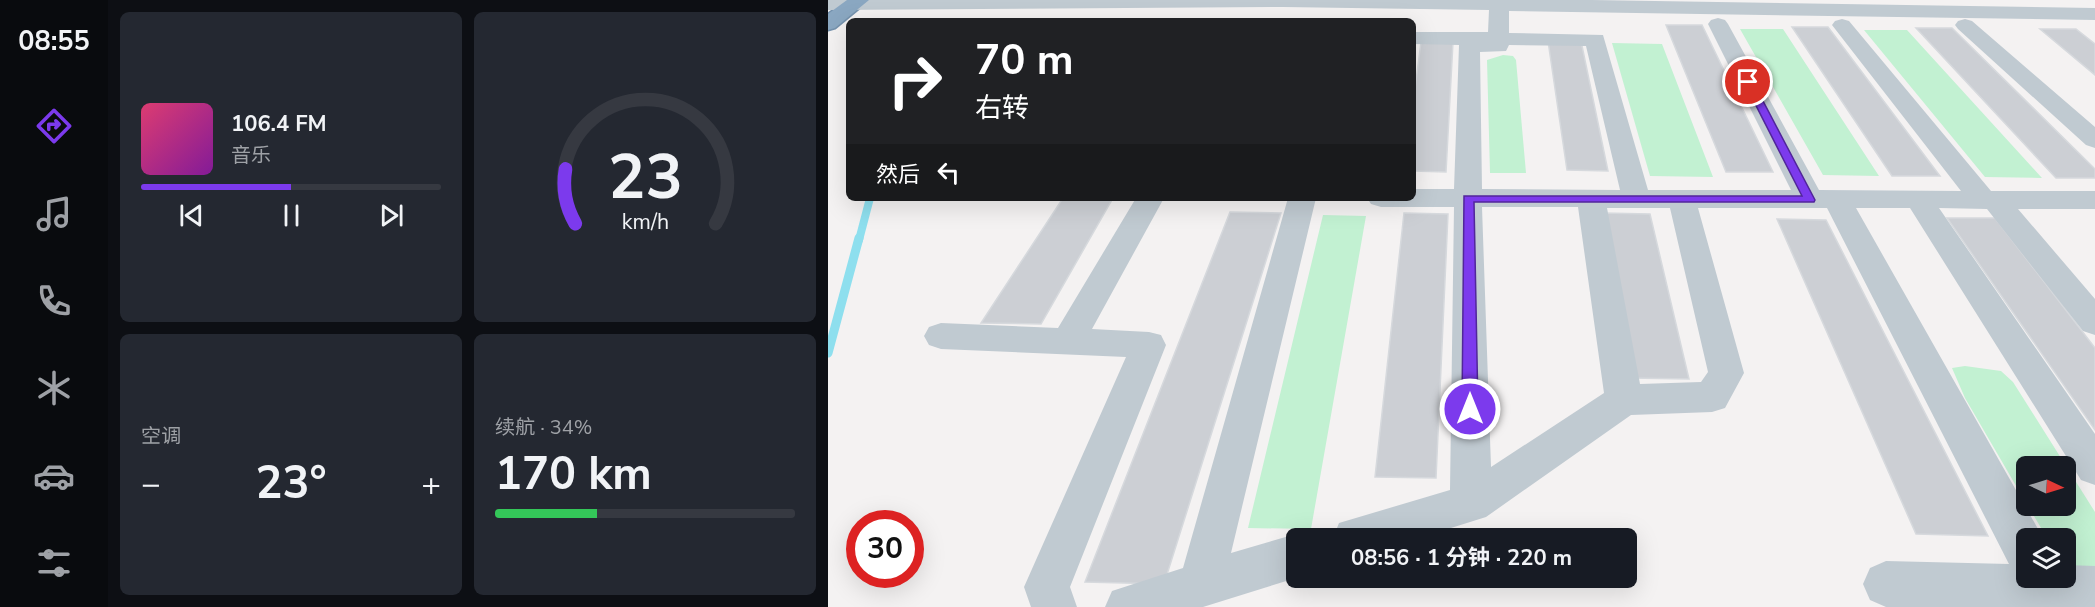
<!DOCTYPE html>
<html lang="zh">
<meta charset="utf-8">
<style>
body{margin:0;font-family:"Nunito Sans","Noto Sans SC",sans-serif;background:#242831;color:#f1f3f6;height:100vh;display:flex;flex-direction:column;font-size:22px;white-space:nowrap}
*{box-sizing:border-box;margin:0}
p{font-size:20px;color:#9ea1a6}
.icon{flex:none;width:33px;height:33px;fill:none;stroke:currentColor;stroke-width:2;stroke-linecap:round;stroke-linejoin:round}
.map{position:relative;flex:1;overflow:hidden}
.panel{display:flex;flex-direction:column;gap:12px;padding:12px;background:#0d0f14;width:720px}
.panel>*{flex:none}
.guide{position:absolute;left:18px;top:18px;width:570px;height:183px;border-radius:9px;box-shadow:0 6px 24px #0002;background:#202124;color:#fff;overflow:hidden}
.needle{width:39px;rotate:94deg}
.controls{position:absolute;left:1188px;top:456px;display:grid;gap:12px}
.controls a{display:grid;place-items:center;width:60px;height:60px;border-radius:9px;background:#171b24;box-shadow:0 6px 24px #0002;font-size:30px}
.speed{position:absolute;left:18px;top:510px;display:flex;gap:12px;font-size:30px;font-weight:700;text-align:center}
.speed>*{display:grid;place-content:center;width:78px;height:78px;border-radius:50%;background:#171b24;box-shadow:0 6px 24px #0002;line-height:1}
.speed .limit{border:9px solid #d22;background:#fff;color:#111}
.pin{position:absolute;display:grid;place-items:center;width:51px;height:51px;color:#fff;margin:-26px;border:3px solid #fff;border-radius:50%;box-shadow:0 2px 6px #0007}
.me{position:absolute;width:66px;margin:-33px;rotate:0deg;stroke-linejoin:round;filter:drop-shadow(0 0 4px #0008)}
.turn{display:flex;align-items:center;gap:21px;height:126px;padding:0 30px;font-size:27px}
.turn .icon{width:78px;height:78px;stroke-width:2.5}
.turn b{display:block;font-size:42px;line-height:51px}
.then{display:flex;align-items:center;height:57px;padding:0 30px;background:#0003;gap:12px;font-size:22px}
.big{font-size:45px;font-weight:700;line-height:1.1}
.panel .card{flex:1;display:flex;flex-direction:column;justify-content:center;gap:9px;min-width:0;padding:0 21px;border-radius:9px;background:#242831}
.panel .dial{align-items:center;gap:0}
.dial svg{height:156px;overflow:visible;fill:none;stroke:#363941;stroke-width:7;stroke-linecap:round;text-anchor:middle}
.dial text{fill:#f1f3f6;stroke:none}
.song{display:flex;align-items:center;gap:18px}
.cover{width:72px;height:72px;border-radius:9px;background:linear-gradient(135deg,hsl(340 70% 55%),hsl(290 70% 35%))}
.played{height:6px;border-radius:3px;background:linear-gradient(90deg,#7c3aed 50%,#363941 50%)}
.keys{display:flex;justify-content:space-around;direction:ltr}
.heat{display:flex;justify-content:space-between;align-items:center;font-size:33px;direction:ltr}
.charge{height:9px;border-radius:4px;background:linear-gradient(90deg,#34c759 34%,#363941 0)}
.panel .tiles{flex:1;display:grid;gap:12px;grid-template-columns:repeat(2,1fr)}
.trip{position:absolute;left:458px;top:528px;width:351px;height:60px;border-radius:9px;background:#171b24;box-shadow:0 6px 24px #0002;font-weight:700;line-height:60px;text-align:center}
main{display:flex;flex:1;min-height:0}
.tabs{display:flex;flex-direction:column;width:108px;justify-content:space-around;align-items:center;background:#090b0e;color:#9ea1a6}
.tabs .icon{width:42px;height:42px}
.tabs .current{color:#7c3aed}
.tabs b{font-size:27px;color:#f1f3f6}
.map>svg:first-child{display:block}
.green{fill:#c2f1d2}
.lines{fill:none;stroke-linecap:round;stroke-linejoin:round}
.stream-far1{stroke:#8edfee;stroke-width:8}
.stream{stroke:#8edfee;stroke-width:9}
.building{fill:#cccfd4;stroke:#d6d9dd;stroke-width:1.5}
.highway-casing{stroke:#7592ad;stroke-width:3}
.minor{fill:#c0cad1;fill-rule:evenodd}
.highway{fill:#8aa7c1;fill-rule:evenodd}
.route{fill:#7c3aed;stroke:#51269a;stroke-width:1.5}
</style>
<main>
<nav class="tabs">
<b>08:55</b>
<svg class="icon current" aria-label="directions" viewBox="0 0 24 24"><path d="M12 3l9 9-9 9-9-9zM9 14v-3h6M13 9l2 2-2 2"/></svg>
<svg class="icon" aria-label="music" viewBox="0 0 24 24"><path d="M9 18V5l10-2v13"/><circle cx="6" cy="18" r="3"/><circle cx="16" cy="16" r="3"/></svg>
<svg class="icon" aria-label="phone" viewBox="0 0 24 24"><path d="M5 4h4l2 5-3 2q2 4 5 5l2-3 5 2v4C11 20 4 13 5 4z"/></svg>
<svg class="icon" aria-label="climate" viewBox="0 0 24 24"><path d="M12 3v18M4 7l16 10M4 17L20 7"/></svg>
<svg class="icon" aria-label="car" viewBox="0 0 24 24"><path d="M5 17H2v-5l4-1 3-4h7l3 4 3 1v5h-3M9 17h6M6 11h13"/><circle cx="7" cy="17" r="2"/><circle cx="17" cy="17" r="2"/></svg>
<svg class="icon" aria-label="filters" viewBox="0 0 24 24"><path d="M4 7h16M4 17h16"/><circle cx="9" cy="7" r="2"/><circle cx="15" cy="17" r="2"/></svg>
</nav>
<section class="panel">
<div class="tiles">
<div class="card">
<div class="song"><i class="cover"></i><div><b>106.4 FM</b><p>音乐</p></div></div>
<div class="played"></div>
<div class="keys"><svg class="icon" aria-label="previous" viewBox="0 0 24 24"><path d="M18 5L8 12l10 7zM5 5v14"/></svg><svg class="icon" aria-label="pause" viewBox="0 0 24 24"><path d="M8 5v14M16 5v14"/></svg><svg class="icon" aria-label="next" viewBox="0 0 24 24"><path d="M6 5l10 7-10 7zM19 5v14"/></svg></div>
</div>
<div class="card dial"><svg viewBox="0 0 100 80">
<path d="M14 69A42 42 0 1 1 86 69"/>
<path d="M14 69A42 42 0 0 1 9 41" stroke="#7c3aed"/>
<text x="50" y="56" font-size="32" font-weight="700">23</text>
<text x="50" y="72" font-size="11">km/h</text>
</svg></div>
<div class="card"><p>空调</p>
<div class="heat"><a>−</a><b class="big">23°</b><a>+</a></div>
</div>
<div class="card"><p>续航 · 34%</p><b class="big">170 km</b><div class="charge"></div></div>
</div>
</section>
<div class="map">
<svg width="1267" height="607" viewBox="0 0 1267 607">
<rect width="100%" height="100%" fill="#f4f2f2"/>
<path class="green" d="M 912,29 L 955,29 L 1051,176 L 995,175 Z
M 1036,30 L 1079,30 L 1214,178 L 1157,177 Z
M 784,43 L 834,44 L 885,177 L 822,176 Z
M 675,55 L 685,56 L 688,60 L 698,173 L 662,173 L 659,60 Z
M 495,215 L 538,216 L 483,529 L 420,528 Z
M 1137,366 L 1173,371 L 1185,382 L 1267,512 L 1267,570 L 1242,567 L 1238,563 L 1238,538 L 1219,538 L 1200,506 L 1238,506 L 1238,466 L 1198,466 L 1198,503 L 1137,398 L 1124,368 Z"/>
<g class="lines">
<path class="stream-far1" d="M 31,240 L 42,198"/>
<path class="stream" d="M 0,353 L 31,238"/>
</g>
<path class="building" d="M 838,25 L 874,25 L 945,172 L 898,172 Z
M 964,27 L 1000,27 L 1112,176 L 1064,176 Z
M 1088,28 L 1124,28 L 1267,169 L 1267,178 L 1228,178 Z
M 1212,29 L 1248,29 L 1267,44 L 1267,75 Z
M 720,41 L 753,41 L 780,171 L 739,170 Z
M 593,42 L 625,42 L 618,172 L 585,171 L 585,104 Z
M 235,198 L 285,198 L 213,324 L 153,323 Z
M 402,212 L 453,213 L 336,584 L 257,582 Z
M 576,213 L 620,214 L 608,478 L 547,477 Z
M 774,213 L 822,214 L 861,379 L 802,378 Z
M 1119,218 L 1167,218 L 1267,348 L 1267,430 Z
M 949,219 L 998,220 L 1160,536 L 1088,534 Z"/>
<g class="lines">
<defs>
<path id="highway" d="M 19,0 L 41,0 L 7,28 L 0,30 L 0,14 Z"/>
</defs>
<use href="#highway" class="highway-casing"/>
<path class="minor" d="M 0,0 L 764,0 L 1267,8 L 1267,20 L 681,11 L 681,33 L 775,35 L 820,190 L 963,190 L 880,24 L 883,20 L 890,18 L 897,20 L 900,24 L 991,190 L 1133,191 L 1004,25 L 1007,21 L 1014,19 L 1021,21 L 1163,191 L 1267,191 L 1267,209 L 1190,209 L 1267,299 L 1267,335 L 1255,331 L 1159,209 L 1111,208 L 1267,434 L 1267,485 L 1253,480 L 1082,208 L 1028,208 L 1214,536 L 1215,538 L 1198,538 L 1198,578 L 1238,578 L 1238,565 L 1267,566 L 1267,607 L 1058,607 L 1042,600 L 1035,584 L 1042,568 L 1058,561 L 1181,564 L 999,208 L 870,208 L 916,373 L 897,408 L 884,412 L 803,415 L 658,517 L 591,538 L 505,538 L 511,523 L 622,490 L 626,207 L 553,207 L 543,204 L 539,198 L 585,198 L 585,189 L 626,189 L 631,45 L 585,44 L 585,32 L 660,32 L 661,10 L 455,7 L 0,10 ZM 681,45 L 758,46 L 792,190 L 654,189 L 652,52 L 678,51 ZM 654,207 L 750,207 L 776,393 L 663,467 ZM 779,208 L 842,208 L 880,372 L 873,382 L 812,384 Z
M 1137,19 L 1144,21 L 1267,127 L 1267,148 L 1258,145 L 1130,29 L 1127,25 L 1130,21 Z
M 308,198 L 336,198 L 264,329 L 321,332 L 333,335 L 338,345 L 242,587 L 249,607 L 203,607 L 196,587 L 298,357 L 113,349 L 101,345 L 96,336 L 101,327 L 113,323 L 230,328 Z
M 460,198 L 488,198 L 403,553 L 468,534 L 478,538 L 468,538 L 468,578 L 375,607 L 277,607 L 284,591 L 355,568 Z"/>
<use href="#highway" class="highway"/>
</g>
<path class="route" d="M 917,80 L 925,82 L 987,200 L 986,202 L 646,202 L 650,409 L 648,414 L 642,416 L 637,414 L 634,409 L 636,196 L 974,196 L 916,82 Z"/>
</svg>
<div class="controls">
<a><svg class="needle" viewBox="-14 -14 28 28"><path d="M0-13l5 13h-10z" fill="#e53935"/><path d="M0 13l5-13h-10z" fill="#9ea1a6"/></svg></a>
<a><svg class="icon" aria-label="layers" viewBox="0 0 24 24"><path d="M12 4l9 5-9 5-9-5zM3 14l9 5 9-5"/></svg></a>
</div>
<div class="speed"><div class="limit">30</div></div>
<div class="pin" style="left:920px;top:82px;background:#d93025"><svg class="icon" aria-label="arrive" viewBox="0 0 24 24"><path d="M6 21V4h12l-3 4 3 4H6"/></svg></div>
<svg class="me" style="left:642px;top:409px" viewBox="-20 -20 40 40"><circle r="17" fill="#7c3aed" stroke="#fff" stroke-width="3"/><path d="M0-11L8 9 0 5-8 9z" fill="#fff"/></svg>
<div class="trip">08:56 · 1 分钟 · 220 m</div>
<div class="guide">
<div class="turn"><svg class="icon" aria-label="right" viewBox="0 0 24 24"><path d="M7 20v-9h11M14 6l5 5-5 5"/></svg><div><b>70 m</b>右转</div></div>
<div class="then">然后<svg class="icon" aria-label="left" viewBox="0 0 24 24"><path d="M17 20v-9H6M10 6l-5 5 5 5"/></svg></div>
</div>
</div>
</main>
